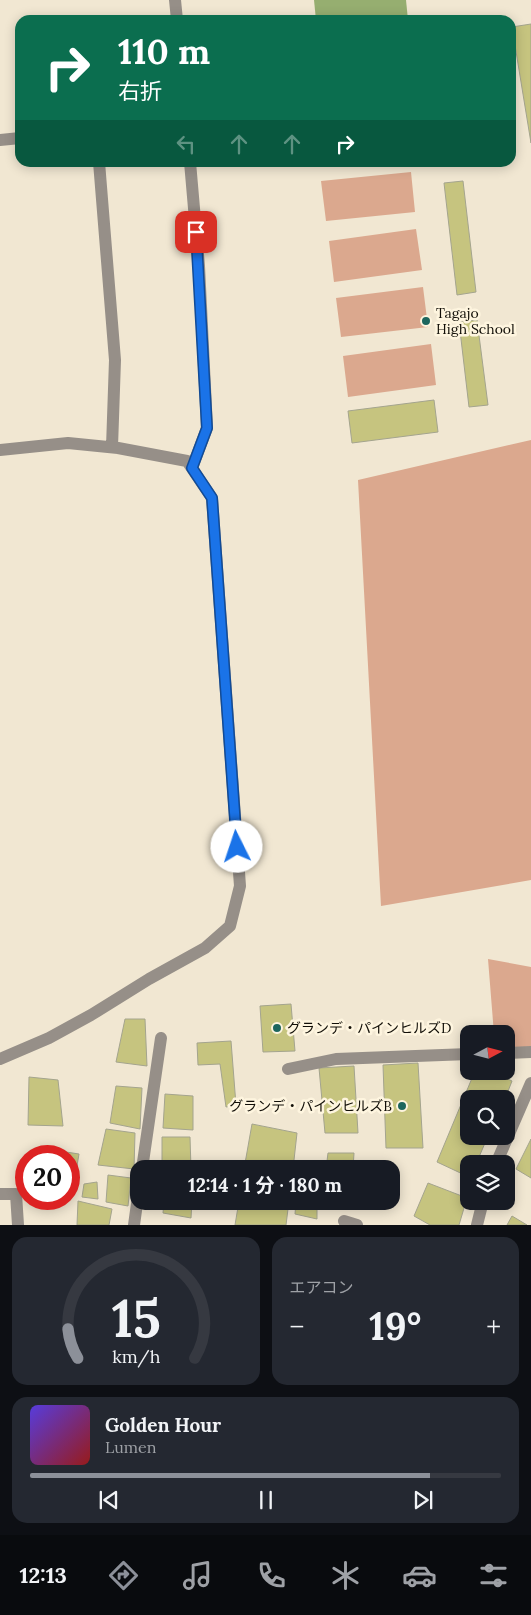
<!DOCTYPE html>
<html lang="ja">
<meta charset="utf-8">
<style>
body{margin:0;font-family:Lora,"Noto Sans JP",serif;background:#242831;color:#f1f3f6;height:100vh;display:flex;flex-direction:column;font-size:19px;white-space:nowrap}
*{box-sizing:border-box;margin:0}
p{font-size:16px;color:#9ea1a6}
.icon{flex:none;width:28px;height:28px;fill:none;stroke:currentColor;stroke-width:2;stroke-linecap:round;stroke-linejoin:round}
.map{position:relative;height:1225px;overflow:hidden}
.side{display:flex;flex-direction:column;gap:12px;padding:12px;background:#0d0f14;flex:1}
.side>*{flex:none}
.hud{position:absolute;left:15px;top:15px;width:501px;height:152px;border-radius:15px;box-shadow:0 2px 12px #0003;background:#0b6e4f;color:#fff;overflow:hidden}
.needle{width:32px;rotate:83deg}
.fabs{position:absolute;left:460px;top:1025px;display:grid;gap:10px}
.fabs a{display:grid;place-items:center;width:55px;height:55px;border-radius:10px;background:#171b24;box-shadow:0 2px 12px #0003;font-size:25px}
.speed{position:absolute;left:15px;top:1145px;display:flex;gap:10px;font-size:25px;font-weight:700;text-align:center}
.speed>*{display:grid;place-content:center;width:65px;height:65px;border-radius:50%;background:#171b24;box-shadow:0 2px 12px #0003;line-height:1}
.speed .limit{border:8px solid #d22;background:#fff;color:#111}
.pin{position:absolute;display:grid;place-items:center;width:42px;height:42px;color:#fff;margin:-21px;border-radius:10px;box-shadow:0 2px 8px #0006}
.me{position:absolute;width:55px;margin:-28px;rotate:356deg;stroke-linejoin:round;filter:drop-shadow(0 0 4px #0008)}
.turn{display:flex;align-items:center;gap:18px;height:105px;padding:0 20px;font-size:22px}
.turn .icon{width:65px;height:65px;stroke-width:2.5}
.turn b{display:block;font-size:35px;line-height:42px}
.lanes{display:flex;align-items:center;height:48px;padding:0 20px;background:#0003;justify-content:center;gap:25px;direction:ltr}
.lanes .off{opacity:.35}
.big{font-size:38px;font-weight:700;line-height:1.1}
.side .widget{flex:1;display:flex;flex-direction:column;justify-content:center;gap:8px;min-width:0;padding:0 18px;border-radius:15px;background:#242831}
.side .dial{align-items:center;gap:0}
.dial svg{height:130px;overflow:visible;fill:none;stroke:#363941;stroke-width:7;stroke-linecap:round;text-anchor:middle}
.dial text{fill:#f1f3f6;stroke:none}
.song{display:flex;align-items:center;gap:15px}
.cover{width:60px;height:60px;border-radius:8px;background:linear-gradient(135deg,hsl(250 70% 55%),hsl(0 70% 35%))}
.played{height:5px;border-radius:2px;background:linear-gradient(90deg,#8c9099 85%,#363941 85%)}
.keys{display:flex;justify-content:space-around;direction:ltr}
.heat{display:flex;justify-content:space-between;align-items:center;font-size:28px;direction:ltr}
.side .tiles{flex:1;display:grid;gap:12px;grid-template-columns:1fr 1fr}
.widget:last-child{grid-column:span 2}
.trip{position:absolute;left:130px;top:1160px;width:270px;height:50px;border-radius:15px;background:#171b24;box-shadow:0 2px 12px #0003;font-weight:700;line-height:50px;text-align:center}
.tab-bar{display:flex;height:80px;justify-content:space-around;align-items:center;background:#090b0e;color:#9ea1a6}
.tab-bar .icon{width:35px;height:35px}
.tab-bar .active{color:#8c9099}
.tab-bar b{font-size:22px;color:#f1f3f6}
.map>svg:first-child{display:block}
.green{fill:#dba88e}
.water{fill:#96ae70}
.building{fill:#c6c47f;stroke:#a4a48e}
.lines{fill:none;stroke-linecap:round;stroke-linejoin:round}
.service{stroke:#968f88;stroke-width:12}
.minor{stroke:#968f88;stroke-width:12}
.route-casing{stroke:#114b97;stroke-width:12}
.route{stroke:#1a73e8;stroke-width:9}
.poi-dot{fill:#1d665e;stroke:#fef5df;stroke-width:2}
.labels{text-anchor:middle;stroke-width:5;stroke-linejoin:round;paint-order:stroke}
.poi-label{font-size:14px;fill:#110e07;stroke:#fef5df;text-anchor:start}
</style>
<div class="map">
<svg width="531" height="1225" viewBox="0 0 531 1225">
<rect width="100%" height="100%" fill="#f1e7d2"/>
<path class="green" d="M 411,172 L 415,212 L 326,221 L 321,181 Z
M 416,229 L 422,270 L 334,282 L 329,241 Z
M 423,287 L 428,327 L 341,337 L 336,298 Z
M 431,344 L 436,385 L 348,397 L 343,356 Z
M 531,440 L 531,880 L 381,906 L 358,480 Z
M 488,959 L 531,967 L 531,1051 L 506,1050 L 506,1034 L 494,1034 Z"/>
<path class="water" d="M 314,0 L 406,0 L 408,20 L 316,20 Z"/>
<path class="building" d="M 531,24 L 531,143 L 512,27 Z
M 463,181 L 476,292 L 457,295 L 444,183 Z
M 477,320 L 488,405 L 469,407 L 459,322 Z
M 434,400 L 438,432 L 352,443 L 348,411 Z
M 291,1004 L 295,1051 L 263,1052 L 260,1006 Z
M 125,1019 L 145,1019 L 147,1066 L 116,1062 Z
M 231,1041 L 236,1105 L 226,1107 L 220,1064 L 198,1065 L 197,1043 Z
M 418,1063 L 423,1148 L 386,1148 L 383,1065 Z
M 354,1066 L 358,1133 L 325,1133 L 319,1068 Z
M 475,1071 L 492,1071 L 512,1081 L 505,1099 L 469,1099 L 469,1136 L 488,1136 L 476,1164 L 469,1164 L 469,1177 L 437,1162 Z
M 29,1077 L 58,1080 L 63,1126 L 28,1125 Z
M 116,1086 L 142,1088 L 140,1129 L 110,1123 Z
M 165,1094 L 193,1096 L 193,1130 L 163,1128 Z
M 252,1124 L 297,1133 L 293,1169 L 244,1169 Z
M 106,1129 L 135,1133 L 134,1169 L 98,1165 Z
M 162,1137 L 190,1137 L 191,1169 L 162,1168 Z
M 531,1139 L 531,1178 L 516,1169 Z
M 53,1150 L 79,1154 L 72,1195 L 69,1194 L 69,1156 L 52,1156 Z
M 328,1153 L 354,1153 L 353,1169 L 326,1169 Z
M 108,1175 L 131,1178 L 128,1206 L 106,1202 Z
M 97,1182 L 98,1199 L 82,1197 L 84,1184 Z
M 428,1183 L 467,1198 L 459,1225 L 430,1225 L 414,1216 Z
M 78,1201 L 112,1209 L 109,1225 L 77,1225 Z
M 164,1201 L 192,1201 L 191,1218 L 163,1213 Z
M 239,1201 L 289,1201 L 286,1225 L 235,1225 Z
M 296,1201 L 317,1201 L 317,1219 L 295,1214 Z
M 512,1216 L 527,1225 L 507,1225 Z"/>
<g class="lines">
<path class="service" d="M 175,0 L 177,20
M 0,140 L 20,138
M 99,162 L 115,360 L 112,447
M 190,162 L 199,266 L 207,428 L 192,468
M 0,450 L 68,443 L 118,448 L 187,461 L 212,498 L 240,886 L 230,926 L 205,948 L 149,979 L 91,1015 L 49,1038 L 0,1059"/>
<path class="minor" d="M 506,1053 L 531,1052
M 288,1069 L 336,1059 L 469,1054
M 496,1164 L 531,1083
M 142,1169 L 161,1038
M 0,1194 L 16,1194 L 18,1225
M 344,1221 L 357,1225
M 134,1225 L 139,1189
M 477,1225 L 483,1201"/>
</g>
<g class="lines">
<defs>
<path id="route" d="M 196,232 L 207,428 L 192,468 L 212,498 L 237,847"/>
</defs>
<use href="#route" class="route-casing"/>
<use href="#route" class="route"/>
</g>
<g class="poi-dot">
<circle cx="426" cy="321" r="5"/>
<circle cx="277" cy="1028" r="5"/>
<circle cx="402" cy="1106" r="5"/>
</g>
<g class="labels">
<g class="poi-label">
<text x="436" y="318">Tagajo<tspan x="436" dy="16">High School</tspan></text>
<text x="287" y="1033">グランデ・パインヒルズD</text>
<text x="392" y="1111" text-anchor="end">グランデ・パインヒルズB</text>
</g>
</g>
</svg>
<div class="fabs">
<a><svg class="needle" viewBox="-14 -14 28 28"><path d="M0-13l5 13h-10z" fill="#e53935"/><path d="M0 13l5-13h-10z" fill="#9ea1a6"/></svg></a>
<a><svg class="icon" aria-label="search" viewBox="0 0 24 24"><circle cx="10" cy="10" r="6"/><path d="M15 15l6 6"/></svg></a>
<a><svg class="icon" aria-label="layers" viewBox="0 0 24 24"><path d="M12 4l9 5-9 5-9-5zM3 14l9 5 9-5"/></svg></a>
</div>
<div class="speed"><div class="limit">20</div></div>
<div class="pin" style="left:196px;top:232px;background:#d93025"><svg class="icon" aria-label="arrive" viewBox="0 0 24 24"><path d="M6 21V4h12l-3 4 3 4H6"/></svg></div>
<svg class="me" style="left:237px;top:847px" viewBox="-20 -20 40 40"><circle r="19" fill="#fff"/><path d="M0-13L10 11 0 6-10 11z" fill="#1a73e8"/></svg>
<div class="trip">12:14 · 1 分 · 180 m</div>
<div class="hud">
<div class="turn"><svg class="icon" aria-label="right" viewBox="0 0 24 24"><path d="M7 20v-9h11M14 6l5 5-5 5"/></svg><div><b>110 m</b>右折</div></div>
<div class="lanes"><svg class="icon off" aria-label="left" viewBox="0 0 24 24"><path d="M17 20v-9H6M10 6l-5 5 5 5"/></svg><svg class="icon off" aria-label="ahead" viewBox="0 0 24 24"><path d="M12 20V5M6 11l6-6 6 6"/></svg><svg class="icon off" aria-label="ahead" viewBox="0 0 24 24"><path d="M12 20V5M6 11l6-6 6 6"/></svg><svg class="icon" aria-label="right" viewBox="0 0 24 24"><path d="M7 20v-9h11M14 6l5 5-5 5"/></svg></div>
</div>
</div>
<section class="side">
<div class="tiles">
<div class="widget dial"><svg viewBox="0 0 100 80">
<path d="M14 69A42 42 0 1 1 86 69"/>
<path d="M14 69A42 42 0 0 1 8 51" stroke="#8c9099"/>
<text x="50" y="56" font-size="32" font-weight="700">15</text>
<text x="50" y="72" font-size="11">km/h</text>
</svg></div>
<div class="widget"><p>エアコン</p>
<div class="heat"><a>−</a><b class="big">19°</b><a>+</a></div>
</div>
<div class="widget">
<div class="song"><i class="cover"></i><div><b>Golden Hour</b><p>Lumen</p></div></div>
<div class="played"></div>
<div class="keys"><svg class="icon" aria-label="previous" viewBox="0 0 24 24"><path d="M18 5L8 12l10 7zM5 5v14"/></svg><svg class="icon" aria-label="pause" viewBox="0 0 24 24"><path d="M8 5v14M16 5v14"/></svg><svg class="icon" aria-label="next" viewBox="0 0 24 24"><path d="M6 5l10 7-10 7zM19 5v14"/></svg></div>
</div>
</div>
</section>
<nav class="tab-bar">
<b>12:13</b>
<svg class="icon active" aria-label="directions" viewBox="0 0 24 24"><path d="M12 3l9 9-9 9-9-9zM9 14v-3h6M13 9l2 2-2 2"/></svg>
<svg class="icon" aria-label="music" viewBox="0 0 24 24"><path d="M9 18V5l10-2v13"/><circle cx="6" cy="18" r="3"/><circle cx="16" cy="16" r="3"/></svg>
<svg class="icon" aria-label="phone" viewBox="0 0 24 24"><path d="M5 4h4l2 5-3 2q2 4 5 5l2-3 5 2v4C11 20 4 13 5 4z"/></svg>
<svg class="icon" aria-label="climate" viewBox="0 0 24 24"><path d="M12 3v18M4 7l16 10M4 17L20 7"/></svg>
<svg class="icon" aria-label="car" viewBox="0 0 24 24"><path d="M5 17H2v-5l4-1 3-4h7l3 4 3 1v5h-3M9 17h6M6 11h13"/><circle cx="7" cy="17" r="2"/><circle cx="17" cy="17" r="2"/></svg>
<svg class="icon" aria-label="filters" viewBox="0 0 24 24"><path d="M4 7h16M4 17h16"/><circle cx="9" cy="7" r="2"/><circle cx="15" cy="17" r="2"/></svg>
</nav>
